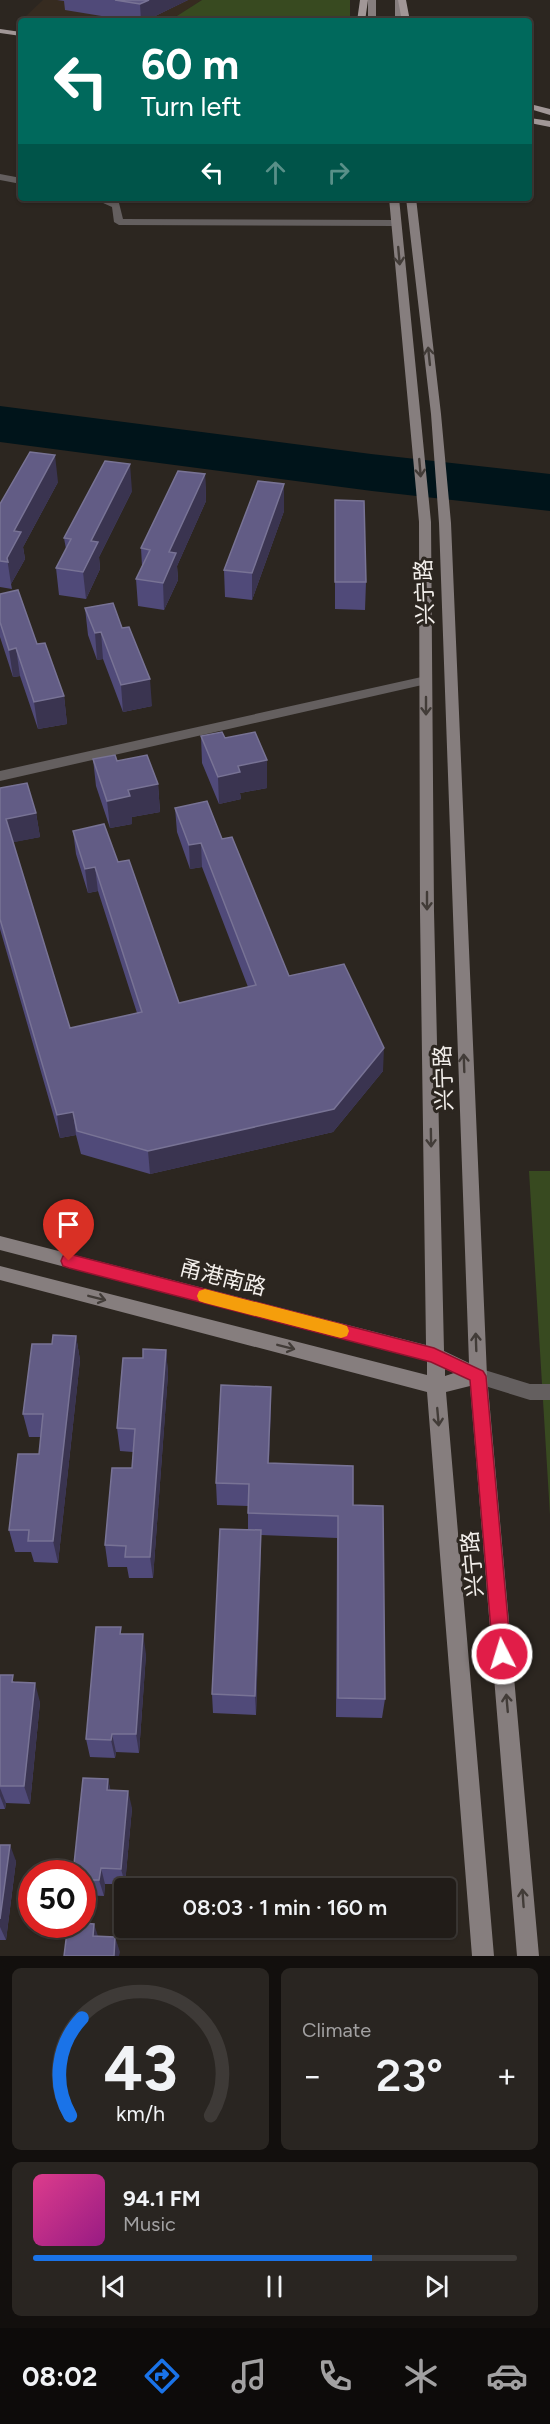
<!DOCTYPE html>
<meta charset="utf-8">
<style>
body{margin:0;font-family:Figtree,"Noto Sans SC",sans-serif;background:#292521;color:#f1f3f6;height:100vh;display:flex;flex-direction:column;font-size:22px;white-space:nowrap}
*{box-sizing:border-box;margin:0}
p{font-size:20px;color:#a2a1a2}
.icon{flex:none;width:33px;height:33px;fill:none;stroke:currentColor;stroke-width:2;stroke-linecap:round;stroke-linejoin:round}
.map{position:relative;height:1956px;overflow:hidden}
.sheet{display:flex;flex-direction:column;gap:12px;padding:12px;background:#120f0d;flex:1}
.sheet>*{flex:none}
.guide{position:absolute;left:18px;top:18px;width:514px;height:183px;border-radius:6px;box-shadow:0 2px 4px #0004,0 0 0 2px #3e3a37;background:#00695c;color:#fff;overflow:hidden}
.speed{position:absolute;left:18px;top:1860px;display:flex;gap:12px;font-size:30px;font-weight:700;text-align:center}
.speed>*{display:grid;place-content:center;width:78px;height:78px;border-radius:50%;background:#211c18;box-shadow:0 2px 4px #0004,0 0 0 2px #3e3a37;line-height:1}
.speed .limit{border:9px solid #d22;background:#fff;color:#111}
.pin{position:absolute;display:grid;place-items:center;width:51px;height:51px;color:#fff;margin:-62px -26px;border-radius:50% 50% 50% 0;rotate:-45deg;box-shadow:0 0 6px #0007}
.pin .icon{rotate:45deg}
.me{position:absolute;width:66px;margin:-33px;rotate:355deg;stroke-linejoin:round;filter:drop-shadow(0 0 4px #0008)}
.turn{display:flex;align-items:center;gap:21px;height:126px;padding:0 24px;font-size:27px}
.turn .icon{width:78px;height:78px;stroke-width:2.5}
.turn b{display:block;font-size:42px;line-height:51px}
.lanes{display:flex;align-items:center;height:57px;padding:0 24px;background:#0003;justify-content:center;gap:30px;direction:ltr}
.lanes .off{opacity:.35}
.big{font-size:45px;font-weight:600;line-height:1.1}
.sheet .card{flex:1;display:flex;flex-direction:column;justify-content:center;gap:9px;min-width:0;padding:0 21px;border-radius:9px;background:#292521}
.sheet .dial{align-items:center;gap:0}
.dial svg{height:156px;overflow:visible;fill:none;stroke:#3e3a37;stroke-width:7;stroke-linecap:round;text-anchor:middle}
.dial text{fill:#f1f3f6;stroke:none}
.song{display:flex;align-items:center;gap:18px}
.cover{width:72px;height:72px;border-radius:9px;background:linear-gradient(135deg,hsl(330 70% 55%),hsl(310 70% 35%))}
.played{height:6px;border-radius:3px;background:linear-gradient(90deg,#1a73e8 70%,#3e3a37 70%)}
.keys{display:flex;justify-content:space-around;direction:ltr}
.heat{display:flex;justify-content:space-between;align-items:center;font-size:33px;direction:ltr}
.sheet .tiles{flex:1;display:grid;gap:12px;grid-template-columns:1fr 1fr}
.card:last-child{grid-column:span 2}
.trip{position:absolute;left:114px;top:1878px;width:342px;height:60px;border-radius:6px;background:#211c18;box-shadow:0 2px 4px #0004,0 0 0 2px #3e3a37;font-weight:600;line-height:60px;text-align:center}
.menu{display:flex;height:96px;justify-content:space-around;align-items:center;background:#0d0b0a;color:#a2a1a2}
.menu .icon{width:42px;height:42px}
.menu .on{color:#1a73e8}
.menu b{font-size:27px;color:#f1f3f6}
.map>svg:first-child{display:block}
.built{fill:#362b20}
.green{fill:#384a20}
.water{fill:#00141a}
.lines{fill:none;stroke-linecap:round;stroke-linejoin:round}
.street{fill:#645f5f;fill-rule:evenodd}
.secondary{fill:#867e7e;fill-rule:evenodd}
.primary{fill:#a19797;fill-rule:evenodd}
.wall{fill:#504a79}
.shaded-wall{fill:#3a3450}
.building{fill:#625c85;stroke:#787395;stroke-width:1.5}
.oneway{stroke:#423c38}
.route{fill:#e11d48;stroke:#92132f;stroke-width:1.5}
.slow{fill:#f59e0b}
.labels{text-anchor:middle;stroke-width:6;stroke-linejoin:round;paint-order:stroke}
.street-label{font-size:22px;fill:#f3efeb;stroke:#2c2620}
</style>
<div class="map">
<svg width="550" height="1956" viewBox="0 0 550 1956">
<rect width="100%" height="100%" fill="#2c2620"/>
<path class="built" d="M 43,0 L 202,0 L 169,21 L 52,21 L 25,17 Z"/>
<path class="green" d="M 202,0 L 350,0 L 350,21 L 169,21 Z
M 529,1171 L 550,1171 L 550,1515 Z"/>
<path class="water" d="M 0,406 L 371,454 L 550,474 L 550,511 L 372,491 L 0,442 Z"/>
<g class="lines">
<path class="street" d="M 0,174 L 21,178 L 21,184 L 0,180 Z
M 92,198 L 106,198 L 119,203 L 123,219 L 396,220 L 401,223 L 396,226 L 119,225 L 114,222 L 112,207 Z
M 426,676 L 432,680 L 431,683 L 0,781 L 0,771 Z
M 478,1368 L 530,1384 L 550,1384 L 550,1400 L 530,1400 L 472,1382 L 469,1376 L 472,1370 Z"/>
<path class="secondary" d="M 368,0 L 376,0 L 376,21 L 368,21 Z
M 395,0 L 403,0 L 403,21 L 395,21 Z
M 389,198 L 399,198 L 431,522 L 434,911 L 444,1351 L 469,1363 L 439,523 L 431,414 L 406,198 L 416,198 L 441,414 L 451,523 L 487,1376 L 539,1956 L 517,1956 L 470,1386 L 446,1392 L 494,1956 L 472,1956 L 427,1392 L 0,1280 L 0,1266 L 427,1375 L 427,1361 L 0,1250 L 0,1236 L 426,1345 L 420,911 L 419,522 ZM 445,1369 L 454,1373 L 445,1376 Z"/>
<path class="primary" d="M 360,0 L 368,0 L 365,21 L 357,21 Z
M 398,0 L 406,0 L 410,21 L 402,21 Z
M 0,29 L 21,32 L 21,36 L 0,33 Z
M 530,104 L 550,109 L 550,115 L 530,109 Z
M 530,118 L 550,121 L 550,127 L 530,123 Z"/>
</g>
<path class="wall" d="M 57,0 L 188,0 L 145,21 L 132,21 L 65,10 L 64,1 Z
M 205,474 L 206,501 L 177,566 L 178,580 L 164,610 L 138,606 L 136,579 L 142,566 L 141,548 Z
M 58,482 L 23,547 L 25,559 L 11,584 L 12,589 L 0,587 L 0,504 Z
M 284,484 L 284,511 L 252,600 L 225,597 L 224,570 Z
M 132,491 L 99,557 L 100,569 L 86,599 L 59,595 L 56,568 L 66,549 L 64,538 Z
M 335,500 L 366,582 L 365,610 L 335,609 Z
M 0,594 L 37,644 L 64,696 L 67,724 L 38,729 L 20,676 L 13,677 L 0,637 Z
M 85,608 L 122,628 L 152,706 L 123,712 L 103,659 L 97,660 L 88,635 Z
M 201,736 L 225,738 L 267,788 L 240,793 L 241,799 L 219,804 L 202,763 Z
M 93,759 L 117,761 L 158,784 L 160,812 L 132,817 L 132,824 L 110,828 L 96,786 Z
M 0,788 L 36,813 L 40,837 L 13,842 L 70,1028 L 137,1013 L 98,891 L 88,893 L 76,854 L 73,831 L 118,862 L 179,1003 L 248,987 L 202,867 L 190,869 L 177,832 L 175,808 L 222,839 L 289,976 L 383,1071 L 333,1132 L 150,1174 L 81,1154 L 76,1135 L 60,1138 L 0,929 Z
M 76,1336 L 80,1360 L 58,1563 L 34,1562 L 31,1552 L 15,1552 L 9,1530 L 39,1454 L 41,1437 L 29,1437 L 23,1414 L 52,1344 Z
M 166,1350 L 168,1374 L 153,1578 L 129,1578 L 127,1567 L 108,1567 L 105,1545 L 132,1468 L 133,1452 L 120,1451 L 117,1428 L 143,1358 Z
M 271,1387 L 269,1463 L 353,1505 L 385,1699 L 382,1718 L 336,1717 L 337,1538 L 261,1535 L 256,1715 L 213,1713 L 212,1694 L 248,1530 L 248,1506 L 217,1505 L 216,1483 Z
M 122,1634 L 146,1654 L 139,1753 L 116,1752 L 115,1758 L 90,1757 L 86,1739 Z
M 0,1675 L 15,1682 L 40,1702 L 30,1804 L 6,1803 L 5,1809 L 0,1809 Z
M 108,1779 L 110,1790 L 132,1808 L 125,1884 L 105,1884 L 104,1896 L 82,1895 L 82,1874 Z
M 0,1845 L 16,1861 L 6,1940 L 0,1940 Z"/>
<path class="shaded-wall" d="M 149,0 L 188,0 L 145,21 L 141,21 L 140,4 Z
M 55,455 L 58,482 L 23,547 L 25,559 L 11,584 L 7,558 L 14,531 Z
M 130,464 L 132,491 L 99,557 L 100,569 L 86,599 L 83,572 L 91,541 Z
M 205,474 L 206,501 L 177,566 L 178,580 L 164,610 L 163,583 L 169,552 Z
M 284,484 L 284,511 L 252,600 L 252,573 Z
M 101,632 L 103,659 L 97,660 L 95,633 Z
M 16,648 L 20,676 L 13,677 L 9,650 Z
M 150,679 L 152,706 L 123,712 L 121,685 Z
M 64,696 L 67,724 L 38,729 L 34,702 Z
M 267,760 L 267,788 L 240,793 L 241,799 L 219,804 L 218,777 L 238,766 Z
M 158,784 L 160,812 L 132,817 L 132,824 L 110,828 L 107,801 L 128,790 Z
M 36,813 L 40,837 L 10,843 L 6,819 Z
M 201,843 L 202,867 L 190,869 L 189,845 Z
M 95,867 L 98,891 L 88,893 L 85,869 Z
M 384,1048 L 383,1071 L 333,1132 L 150,1174 L 148,1151 Z
M 73,1112 L 76,1135 L 60,1138 L 57,1115 Z
M 76,1336 L 80,1360 L 58,1563 L 53,1541 Z
M 166,1350 L 168,1374 L 153,1578 L 150,1557 Z
M 271,1387 L 271,1410 L 268,1486 L 268,1463 Z
M 261,1530 L 261,1552 L 256,1715 L 255,1696 Z
M 143,1634 L 146,1654 L 139,1753 L 136,1734 Z
M 35,1683 L 40,1702 L 30,1804 L 24,1786 Z
M 112,1734 L 116,1752 L 115,1758 L 111,1740 Z
M 108,1779 L 112,1796 L 107,1790 Z
M 0,1788 L 6,1803 L 5,1809 L 0,1796 Z
M 128,1791 L 132,1808 L 125,1884 L 121,1869 Z
M 10,1845 L 16,1861 L 6,1940 L 0,1927 L 0,1919 Z
M 101,1868 L 105,1884 L 104,1896 L 99,1880 Z
M 94,1924 L 99,1939 L 93,1936 Z
M 115,1937 L 120,1952 L 119,1956 L 114,1956 Z"/>
<path class="building" d="M 115,0 L 149,0 L 140,4 Z
M 30,452 L 55,455 L 14,531 L 21,532 L 7,558 L 8,562 L 0,561 L 0,504 Z
M 105,461 L 130,464 L 91,541 L 98,542 L 83,572 L 56,568 L 71,539 L 64,538 Z
M 178,471 L 205,474 L 169,552 L 176,553 L 163,583 L 136,579 L 150,550 L 141,548 Z
M 258,481 L 284,484 L 252,573 L 224,570 Z
M 335,500 L 364,501 L 366,582 L 335,582 Z
M 18,590 L 37,644 L 45,643 L 64,696 L 34,702 L 16,648 L 9,650 L 0,622 L 0,594 Z
M 113,603 L 122,628 L 129,627 L 150,679 L 121,685 L 101,632 L 95,633 L 85,608 Z
M 222,732 L 225,738 L 255,732 L 267,760 L 238,766 L 240,772 L 218,777 L 201,736 Z
M 115,755 L 117,761 L 147,755 L 158,784 L 128,790 L 130,796 L 107,801 L 93,759 Z
M 27,783 L 36,813 L 6,819 L 70,1028 L 142,1012 L 95,867 L 85,869 L 73,831 L 104,824 L 118,862 L 129,860 L 179,1003 L 256,985 L 201,843 L 189,845 L 175,808 L 207,801 L 222,839 L 232,837 L 289,976 L 344,964 L 384,1048 L 334,1109 L 148,1151 L 77,1131 L 73,1112 L 57,1115 L 0,919 L 0,788 Z
M 53,1335 L 76,1336 L 53,1541 L 28,1541 L 29,1530 L 9,1530 L 18,1454 L 39,1454 L 43,1414 L 23,1414 L 32,1344 L 52,1344 Z
M 143,1349 L 166,1350 L 150,1557 L 125,1557 L 126,1546 L 105,1545 L 112,1468 L 132,1468 L 135,1429 L 117,1428 L 123,1358 L 143,1358 Z
M 221,1385 L 271,1387 L 268,1463 L 353,1466 L 353,1505 L 383,1506 L 385,1699 L 338,1698 L 338,1516 L 248,1513 L 249,1484 L 216,1483 Z
M 220,1529 L 261,1530 L 255,1696 L 212,1694 Z
M 96,1627 L 121,1627 L 120,1634 L 143,1634 L 136,1734 L 112,1734 L 111,1740 L 86,1739 Z
M 0,1675 L 13,1675 L 12,1682 L 35,1683 L 24,1786 L 0,1786 Z
M 83,1778 L 108,1779 L 107,1790 L 128,1791 L 121,1869 L 101,1868 L 99,1880 L 82,1880 L 82,1874 L 73,1874 Z
M 0,1845 L 10,1845 L 0,1919 Z
M 82,1923 L 94,1924 L 93,1936 L 115,1937 L 114,1956 L 64,1956 L 68,1924 L 82,1924 Z"/>
<defs><path id="oneway-shaft" d="M-6 0H5M1.5-3L5.5 0L1.5 3" fill="none" stroke-width="1.6" stroke-linecap="round" stroke-linejoin="round" transform="scale(1.5)"/></defs>
<g class="oneway">
<use href="#oneway-shaft" transform="translate(399 256) rotate(85)"/>
<use href="#oneway-shaft" transform="translate(429 356) rotate(-96)"/>
<use href="#oneway-shaft" transform="translate(420 468) rotate(85)"/>
<use href="#oneway-shaft" transform="translate(426 706) rotate(90)"/>
<use href="#oneway-shaft" transform="translate(427 901) rotate(90)"/>
<use href="#oneway-shaft" transform="translate(464 1063) rotate(-92)"/>
<use href="#oneway-shaft" transform="translate(431 1138) rotate(89)"/>
<use href="#oneway-shaft" transform="translate(97 1298) rotate(14)"/>
<use href="#oneway-shaft" transform="translate(476 1342) rotate(-92)"/>
<use href="#oneway-shaft" transform="translate(286 1347) rotate(14)"/>
<use href="#oneway-shaft" transform="translate(438 1417) rotate(85)"/>
<use href="#oneway-shaft" transform="translate(507 1703) rotate(-95)"/>
<use href="#oneway-shaft" transform="translate(523 1898) rotate(-94)"/>
</g>
<path class="route" d="M 69,1254 L 434,1348 L 483,1371 L 486,1376 L 511,1654 L 509,1660 L 502,1663 L 496,1660 L 493,1654 L 470,1380 L 431,1362 L 69,1268 L 63,1266 L 61,1261 L 63,1256 Z"/>
<path class="slow" d="M 205,1289 L 341,1324 L 347,1326 L 349,1331 L 347,1336 L 341,1338 L 205,1303 L 199,1301 L 197,1296 L 199,1291 Z"/>
<g class="labels">
<g class="street-label">
<text transform="translate(424 592) rotate(-92)" y="8">兴宁路</text>
<text transform="translate(443 1078) rotate(-92)" y="8">兴宁路</text>
<text transform="translate(223 1277) rotate(14)" y="8">甬港南路</text>
<text transform="translate(472 1564) rotate(-95)" y="8">兴宁路</text>
</g>
</g>
</svg>
<div class="speed"><div class="limit">50</div></div>
<div class="pin" style="left:69px;top:1261px;background:#d93025"><svg class="icon" aria-label="arrive" viewBox="0 0 24 24"><path d="M6 21V4h12l-3 4 3 4H6"/></svg></div>
<svg class="me" style="left:502px;top:1654px" viewBox="-20 -20 40 40"><circle r="17" fill="#e11d48" stroke="#fff" stroke-width="3"/><path d="M0-11L8 9 0 5-8 9z" fill="#fff"/></svg>
<div class="trip">08:03 · 1 min · 160 m</div>
<div class="guide">
<div class="turn"><svg class="icon" aria-label="left" viewBox="0 0 24 24"><path d="M17 20v-9H6M10 6l-5 5 5 5"/></svg><div><b>60 m</b>Turn left</div></div>
<div class="lanes"><svg class="icon" aria-label="left" viewBox="0 0 24 24"><path d="M17 20v-9H6M10 6l-5 5 5 5"/></svg><svg class="icon off" aria-label="ahead" viewBox="0 0 24 24"><path d="M12 20V5M6 11l6-6 6 6"/></svg><svg class="icon off" aria-label="right" viewBox="0 0 24 24"><path d="M7 20v-9h11M14 6l5 5-5 5"/></svg></div>
</div>
</div>
<section class="sheet">
<div class="tiles">
<div class="card dial"><svg viewBox="0 0 100 80">
<path d="M14 69A42 42 0 1 1 86 69"/>
<path d="M14 69A42 42 0 0 1 20 19" stroke="#1a73e8"/>
<text x="50" y="56" font-size="32" font-weight="700">43</text>
<text x="50" y="72" font-size="11">km/h</text>
</svg></div>
<div class="card"><p>Climate</p>
<div class="heat"><a>−</a><b class="big">23°</b><a>+</a></div>
</div>
<div class="card">
<div class="song"><i class="cover"></i><div><b>94.1 FM</b><p>Music</p></div></div>
<div class="played"></div>
<div class="keys"><svg class="icon" aria-label="previous" viewBox="0 0 24 24"><path d="M18 5L8 12l10 7zM5 5v14"/></svg><svg class="icon" aria-label="pause" viewBox="0 0 24 24"><path d="M8 5v14M16 5v14"/></svg><svg class="icon" aria-label="next" viewBox="0 0 24 24"><path d="M6 5l10 7-10 7zM19 5v14"/></svg></div>
</div>
</div>
</section>
<nav class="menu">
<b>08:02</b>
<svg class="icon on" aria-label="directions" viewBox="0 0 24 24"><path d="M12 3l9 9-9 9-9-9zM9 14v-3h6M13 9l2 2-2 2"/></svg>
<svg class="icon" aria-label="music" viewBox="0 0 24 24"><path d="M9 18V5l10-2v13"/><circle cx="6" cy="18" r="3"/><circle cx="16" cy="16" r="3"/></svg>
<svg class="icon" aria-label="phone" viewBox="0 0 24 24"><path d="M5 4h4l2 5-3 2q2 4 5 5l2-3 5 2v4C11 20 4 13 5 4z"/></svg>
<svg class="icon" aria-label="climate" viewBox="0 0 24 24"><path d="M12 3v18M4 7l16 10M4 17L20 7"/></svg>
<svg class="icon" aria-label="car" viewBox="0 0 24 24"><path d="M5 17H2v-5l4-1 3-4h7l3 4 3 1v5h-3M9 17h6M6 11h13"/><circle cx="7" cy="17" r="2"/><circle cx="17" cy="17" r="2"/></svg>
</nav>
